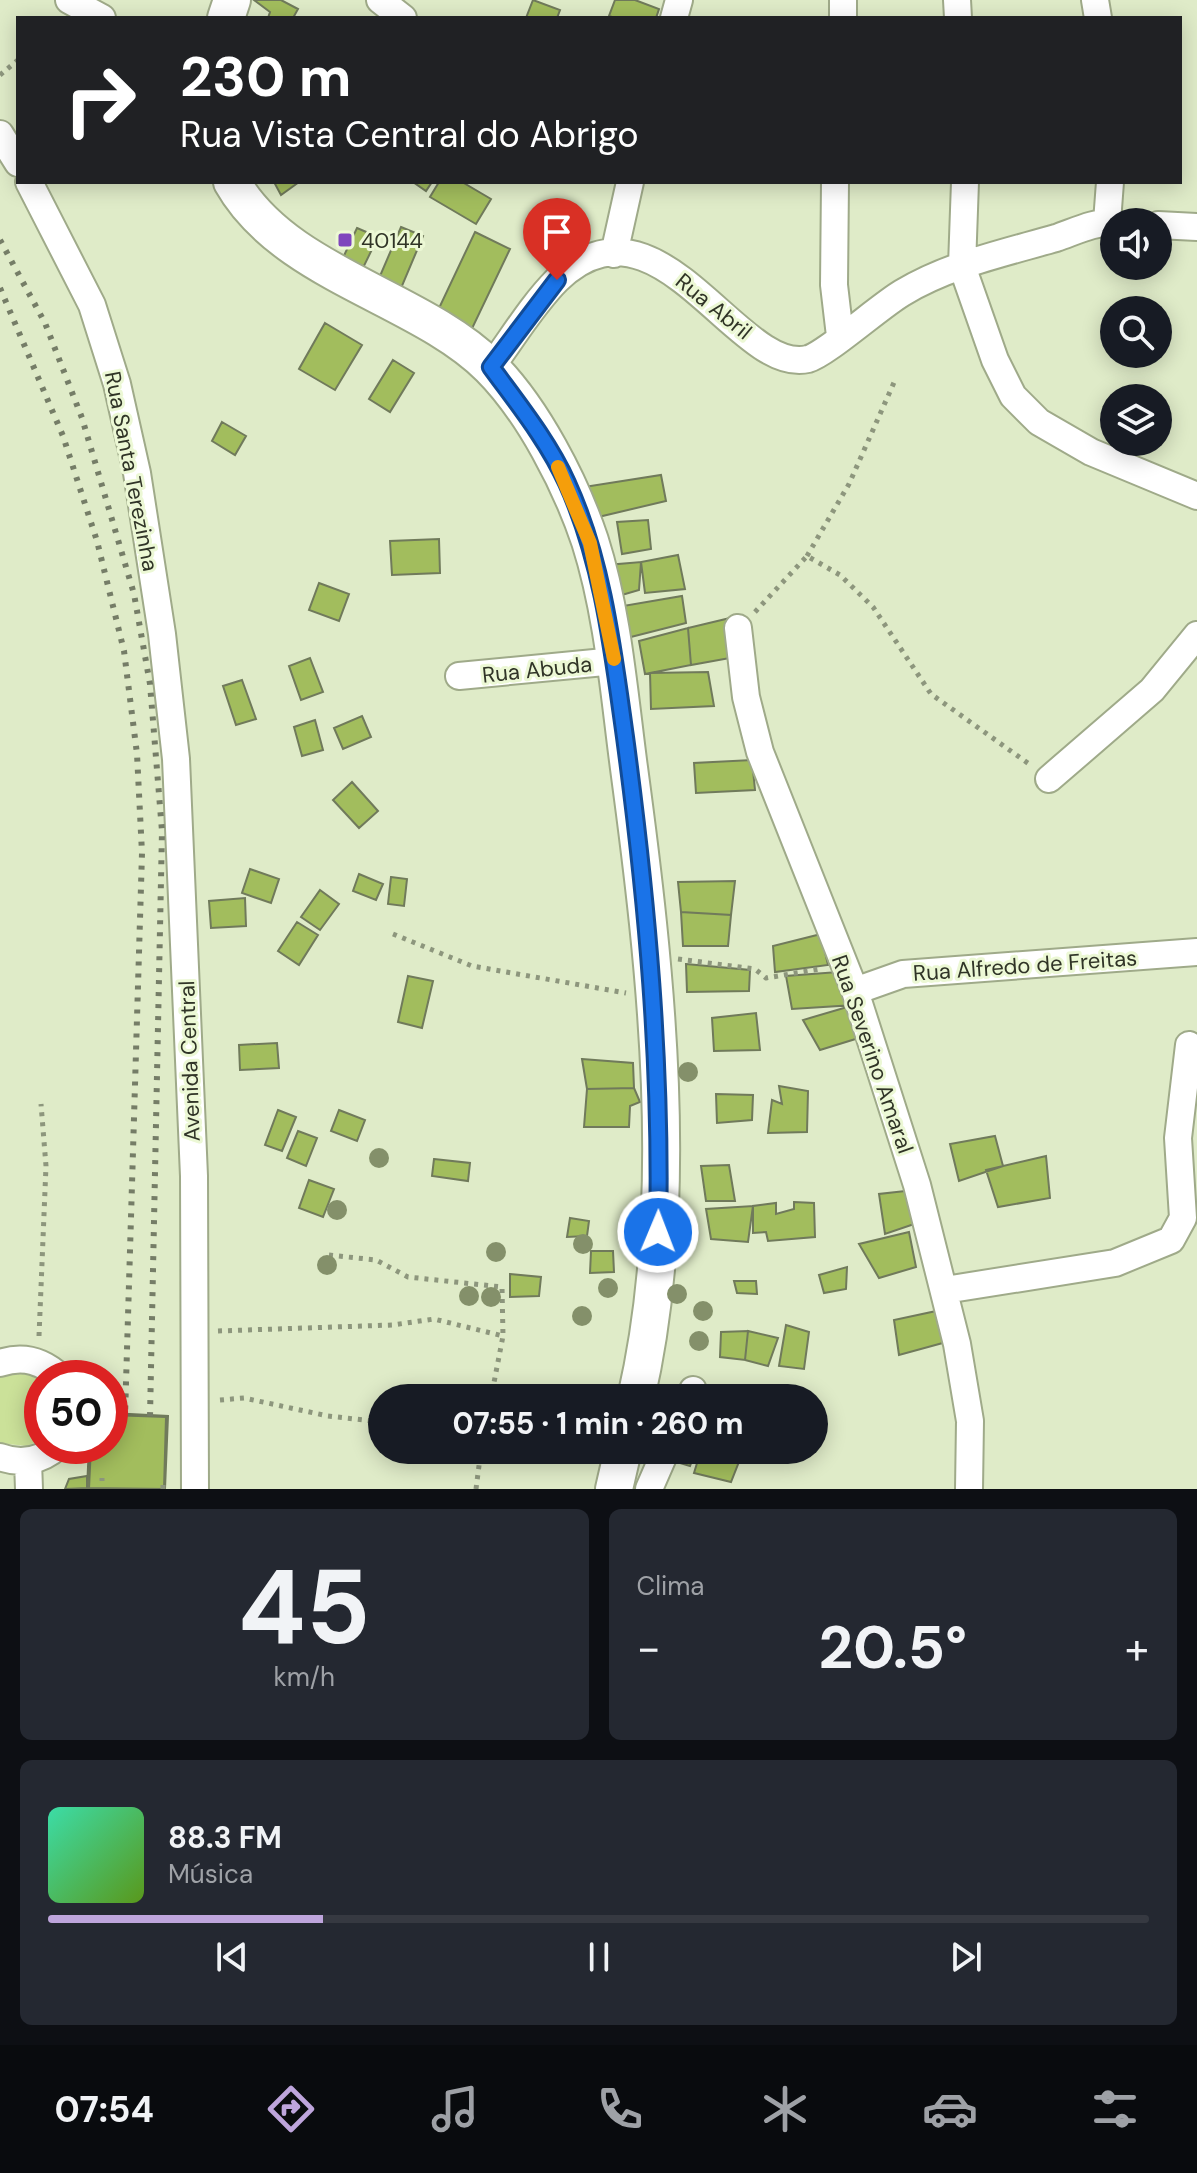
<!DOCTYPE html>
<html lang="pt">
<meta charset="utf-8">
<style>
body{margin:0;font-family:"DM Sans",sans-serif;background:#242831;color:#f1f3f6;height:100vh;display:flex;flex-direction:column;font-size:30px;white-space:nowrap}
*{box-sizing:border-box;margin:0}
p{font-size:26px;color:#9ea1a6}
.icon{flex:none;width:44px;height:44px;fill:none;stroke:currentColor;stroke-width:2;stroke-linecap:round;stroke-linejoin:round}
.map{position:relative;height:1489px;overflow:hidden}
.side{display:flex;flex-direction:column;gap:20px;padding:20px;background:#0d0f14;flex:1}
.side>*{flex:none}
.guide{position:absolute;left:16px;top:16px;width:1166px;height:168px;border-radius:0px;box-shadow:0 4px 20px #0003;background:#202124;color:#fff;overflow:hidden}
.buttons{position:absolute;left:1100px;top:208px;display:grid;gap:16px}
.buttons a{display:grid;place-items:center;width:72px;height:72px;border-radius:50%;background:#171b24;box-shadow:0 4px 20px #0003;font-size:40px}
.speed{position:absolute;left:24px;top:1360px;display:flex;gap:16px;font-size:40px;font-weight:700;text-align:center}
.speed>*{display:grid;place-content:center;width:104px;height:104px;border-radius:50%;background:#171b24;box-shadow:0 4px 20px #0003;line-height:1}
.speed .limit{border:12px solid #d22;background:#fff;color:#111}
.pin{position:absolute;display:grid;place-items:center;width:68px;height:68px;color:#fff;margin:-82px -34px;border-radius:50% 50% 50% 0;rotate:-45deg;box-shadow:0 0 8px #0007}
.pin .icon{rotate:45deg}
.me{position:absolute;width:88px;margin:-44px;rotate:1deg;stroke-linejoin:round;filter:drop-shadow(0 0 6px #0008)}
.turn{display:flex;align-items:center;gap:28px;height:168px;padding:0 32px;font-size:36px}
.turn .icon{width:104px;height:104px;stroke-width:2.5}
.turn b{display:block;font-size:56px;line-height:68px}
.big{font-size:60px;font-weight:700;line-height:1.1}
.side .tile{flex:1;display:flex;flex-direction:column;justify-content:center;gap:12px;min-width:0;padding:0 28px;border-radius:12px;background:#242831}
.side .dial{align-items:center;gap:0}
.dial b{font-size:104px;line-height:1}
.song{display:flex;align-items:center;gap:24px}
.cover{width:96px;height:96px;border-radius:12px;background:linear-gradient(135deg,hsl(160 70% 55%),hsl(90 70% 35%))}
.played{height:8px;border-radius:4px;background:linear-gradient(90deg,#bea5dc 25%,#363941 25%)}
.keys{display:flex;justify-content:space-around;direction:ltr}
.heat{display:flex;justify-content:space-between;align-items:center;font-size:44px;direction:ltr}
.side .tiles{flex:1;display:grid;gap:20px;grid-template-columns:1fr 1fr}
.tile:last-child{grid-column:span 2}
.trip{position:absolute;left:368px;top:1384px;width:460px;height:80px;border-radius:40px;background:#171b24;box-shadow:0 4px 20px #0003;font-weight:700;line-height:80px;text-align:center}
.tabs{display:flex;height:128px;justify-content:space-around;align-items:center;background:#090b0e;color:#9ea1a6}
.tabs .icon{width:56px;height:56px}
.tabs .current{color:#bea5dc}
.tabs b{font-size:36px;color:#f1f3f6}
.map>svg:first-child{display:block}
.green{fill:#cbe199}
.building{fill:#a2bd5d;stroke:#707a5b;stroke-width:2}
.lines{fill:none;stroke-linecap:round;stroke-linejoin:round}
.street-casing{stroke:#9faa89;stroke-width:30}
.secondary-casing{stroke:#9faa89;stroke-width:40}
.path{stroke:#8d967d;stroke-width:5;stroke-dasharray:4 6;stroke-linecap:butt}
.street{stroke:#fff;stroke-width:26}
.secondary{stroke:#fff;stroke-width:36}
.rail{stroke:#757d67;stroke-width:6;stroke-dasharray:4 8;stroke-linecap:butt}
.tree{fill:#84906a}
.route-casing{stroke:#114b97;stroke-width:20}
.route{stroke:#1a73e8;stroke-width:14}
.slow{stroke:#f59e0b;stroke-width:14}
.poi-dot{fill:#7f46bd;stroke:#ecf8d5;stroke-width:3}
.labels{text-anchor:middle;stroke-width:6;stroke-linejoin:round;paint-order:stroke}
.poi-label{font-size:22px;fill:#303427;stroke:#ecf8d5;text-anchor:start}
.street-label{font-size:22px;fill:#303427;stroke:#ecf8d5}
</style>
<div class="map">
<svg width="1197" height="1489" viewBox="0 0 1197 1489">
<rect width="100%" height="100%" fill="#dfebc8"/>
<path class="green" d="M 16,1365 L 42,1378 L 42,1439 L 27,1446 L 0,1443 L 0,1370 Z"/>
<path class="building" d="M 254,0 L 281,0 L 298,9 L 293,18 L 268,18 L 270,12 Z
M 533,0 L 560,10 L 557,18 L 526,18 Z
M 615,0 L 635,0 L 659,9 L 656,18 L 615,18 L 609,16 Z
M 274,182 L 299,182 L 281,195 Z
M 413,182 L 432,182 L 426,191 Z
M 439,182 L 462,182 L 491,199 L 476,224 L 430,197 Z
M 401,227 L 423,236 L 399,293 L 377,283 Z
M 357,228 L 378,237 L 361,272 L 341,262 Z
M 475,232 L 510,249 L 467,339 L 432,323 Z
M 325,323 L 362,345 L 335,390 L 299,369 Z
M 393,360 L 414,373 L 390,412 L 369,399 Z
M 222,422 L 246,436 L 235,455 L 212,441 Z
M 661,475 L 666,501 L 594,518 L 584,487 Z
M 648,520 L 651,549 L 622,554 L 617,522 Z
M 439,539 L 440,573 L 392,575 L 390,541 Z
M 678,555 L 685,589 L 645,593 L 641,562 Z
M 641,562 L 639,590 L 615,597 L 607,565 Z
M 319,583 L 349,594 L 339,621 L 309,610 Z
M 682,596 L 686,623 L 627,638 L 623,606 Z
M 730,618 L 741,656 L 691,665 L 688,628 Z
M 688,628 L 691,665 L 645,674 L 639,641 Z
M 310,658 L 323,692 L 301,700 L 289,666 Z
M 708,672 L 714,706 L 651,709 L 650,673 Z
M 242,680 L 256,719 L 236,725 L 223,686 Z
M 362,716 L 371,737 L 343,749 L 334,728 Z
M 315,720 L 323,750 L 302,756 L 294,727 Z
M 752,760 L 755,790 L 696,793 L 694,763 Z
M 352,782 L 378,811 L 359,828 L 333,800 Z
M 250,869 L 279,879 L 271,903 L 242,893 Z
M 359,874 L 383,884 L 376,900 L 353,891 Z
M 391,877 L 407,879 L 404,906 L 388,904 Z
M 735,881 L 731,915 L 681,912 L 678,882 Z
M 320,890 L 339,904 L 320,930 L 301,917 Z
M 245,898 L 246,926 L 211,928 L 209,901 Z
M 681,912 L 731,915 L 728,946 L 683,946 Z
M 297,922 L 318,935 L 299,965 L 278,951 Z
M 821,934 L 828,965 L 775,972 L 773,946 Z
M 686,964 L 750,970 L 749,991 L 687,992 Z
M 838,972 L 854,1005 L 792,1009 L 786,976 Z
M 408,976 L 433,981 L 422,1028 L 398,1022 Z
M 854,1005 L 862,1037 L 820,1050 L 803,1020 Z
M 756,1013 L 760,1050 L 714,1051 L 712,1018 Z
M 277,1043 L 279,1068 L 240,1070 L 239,1045 Z
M 582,1059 L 633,1063 L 634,1088 L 587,1089 Z
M 779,1086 L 808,1091 L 807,1132 L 768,1133 L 772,1100 L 782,1104 Z
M 634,1088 L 640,1102 L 630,1106 L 629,1127 L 584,1127 L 587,1089 Z
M 716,1094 L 753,1095 L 752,1120 L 717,1123 Z
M 278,1110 L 296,1117 L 282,1151 L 265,1145 Z
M 339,1110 L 365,1120 L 357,1141 L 331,1131 Z
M 298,1131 L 317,1138 L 306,1166 L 287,1158 Z
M 995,1136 L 1003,1166 L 959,1181 L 950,1144 Z
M 1046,1156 L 1050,1198 L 998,1207 L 986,1170 Z
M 434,1159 L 470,1163 L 468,1181 L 432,1176 Z
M 729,1165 L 735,1201 L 706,1201 L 701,1166 Z
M 309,1180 L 334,1189 L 323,1217 L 299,1208 Z
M 914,1190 L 920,1222 L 885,1234 L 879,1194 Z
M 794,1202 L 814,1203 L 815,1237 L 768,1241 L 766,1232 L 753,1233 L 753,1206 L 776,1203 L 776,1214 L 794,1209 Z
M 753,1206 L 748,1242 L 711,1239 L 706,1209 Z
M 570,1218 L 589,1221 L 587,1236 L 567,1237 Z
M 672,1222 L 695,1223 L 692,1248 L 675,1246 Z
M 909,1232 L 916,1267 L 879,1278 L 859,1244 Z
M 591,1251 L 613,1251 L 614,1272 L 590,1273 Z
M 847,1267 L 846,1289 L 824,1293 L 819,1275 Z
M 510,1274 L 541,1277 L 539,1296 L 510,1297 Z
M 734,1281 L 756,1281 L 757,1294 L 737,1293 Z
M 941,1310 L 950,1341 L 899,1355 L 894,1320 Z
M 786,1325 L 809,1332 L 804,1369 L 779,1366 Z
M 748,1331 L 745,1360 L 720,1357 L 721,1332 Z
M 748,1331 L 778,1338 L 768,1366 L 745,1360 Z
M 110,1413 L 168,1416 L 165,1489 L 87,1488 L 89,1446 L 110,1446 Z
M 110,1415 L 166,1417 L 164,1489 L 89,1489 L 91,1446 L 110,1446 Z
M 679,1450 L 696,1450 L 690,1466 L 673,1461 Z
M 701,1450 L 742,1454 L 731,1482 L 694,1473 Z
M 87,1476 L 87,1488 L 65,1489 L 69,1479 Z"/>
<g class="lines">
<defs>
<path id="street" d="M 69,0 L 102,18
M 380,0 L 403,18
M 957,0 L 958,18
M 1095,0 L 1098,18
M 674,18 L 679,0
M 843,18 L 843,0
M 0,134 L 18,163
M 29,182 L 92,305 L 117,384 L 137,473 L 162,634 L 176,759 L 194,1176 L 195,1489
M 835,182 L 834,285 L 840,336
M 965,182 L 962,266 L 995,360 L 1013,396 L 1039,422 L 1091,452 L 1197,496
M 1107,222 L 1110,182
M 1158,225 L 1197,227
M 614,254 L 630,182
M 491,367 C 512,339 532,305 557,280 C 658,182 737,376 808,359 C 826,354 880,306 902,293 C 948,265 1004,253 1056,238 C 1074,232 1095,221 1114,223
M 738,628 L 746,697 L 760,752 L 855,991 L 917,1185 L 957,1344 L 970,1421 L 969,1489
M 459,676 L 615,661
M 1049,779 L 1152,690 L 1197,635
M 855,991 L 903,974 L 1197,952
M 945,1290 L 1115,1263 L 1171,1240 L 1183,1218 L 1178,1138 L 1189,1045
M 0,1363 C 24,1355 43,1361 61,1378
M 689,1398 L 693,1390
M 0,1457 C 21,1465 41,1461 58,1446
M 28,1461 L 29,1489
M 649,1489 L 666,1450"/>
<path id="secondary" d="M 226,18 L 232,0
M 232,182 C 284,274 420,297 490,367 C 533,410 571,484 590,541 C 613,613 619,693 629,768 C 656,968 682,1200 636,1398
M 614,1489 L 623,1450"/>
</defs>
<use href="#street" class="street-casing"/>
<use href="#secondary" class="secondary-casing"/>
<path class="path" d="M 0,75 L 18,60
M 807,556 L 849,484 L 896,378
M 755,612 L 807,556 L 840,575 L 873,607 L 931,694 L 1029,764
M 393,934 L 472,966 L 626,993
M 678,959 L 755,969 L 766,978 L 820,969
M 329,1255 L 376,1260 L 408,1277 L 502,1287 L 503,1336
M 218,1331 L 392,1325 L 434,1319 L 503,1336 L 491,1398
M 39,1336 L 46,1166 L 41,1104
M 220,1400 L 244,1398 L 328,1416 L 382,1422
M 102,1481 L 102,1478
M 163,1489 L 163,1480
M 476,1489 L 481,1450"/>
<use href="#street" class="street"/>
<use href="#secondary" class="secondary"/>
<path class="rail" d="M 0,240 L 45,323 L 82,418 L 134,594 L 150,684 L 162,831 L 150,1417
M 0,288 L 63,436 L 97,541 L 124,651 L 137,754 L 142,853 L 125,1416"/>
</g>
<g class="tree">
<circle cx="688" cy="1072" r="10"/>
<circle cx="379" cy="1158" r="10"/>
<circle cx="337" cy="1210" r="10"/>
<circle cx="583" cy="1244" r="10"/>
<circle cx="496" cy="1252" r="10"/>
<circle cx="327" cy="1265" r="10"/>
<circle cx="608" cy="1288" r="10"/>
<circle cx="677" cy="1294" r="10"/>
<circle cx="469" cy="1296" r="10"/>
<circle cx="491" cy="1297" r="10"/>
<circle cx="703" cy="1311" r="10"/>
<circle cx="582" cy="1316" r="10"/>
<circle cx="699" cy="1341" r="10"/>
</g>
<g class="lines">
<defs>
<path id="route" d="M 557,280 L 491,367 C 518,404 548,441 567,483 C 603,562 613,652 625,737 C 647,901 662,1065 658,1232"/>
</defs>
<use href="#route" class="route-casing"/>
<use href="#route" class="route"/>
<path class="slow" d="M 558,467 L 590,543 L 614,659"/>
</g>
<rect class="poi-dot" x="337" y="232" width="16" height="16" rx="4"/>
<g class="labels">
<g class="poi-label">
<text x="361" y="248">40144</text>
</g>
<g class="street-label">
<text transform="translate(714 306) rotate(39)" y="8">Rua Abril</text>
<text transform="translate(132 471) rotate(79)" y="8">Rua Santa Terezinha</text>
<text transform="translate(537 669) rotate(-6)" y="8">Rua Abuda</text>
<text transform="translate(1025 965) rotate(-4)" y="8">Rua Alfredo de Freitas</text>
<text transform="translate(873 1054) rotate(71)" y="8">Rua Severino Amaral</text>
<text transform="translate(189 1061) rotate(-92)" y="8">Avenida Central</text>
</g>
</g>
</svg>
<div class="buttons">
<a><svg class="icon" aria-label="sound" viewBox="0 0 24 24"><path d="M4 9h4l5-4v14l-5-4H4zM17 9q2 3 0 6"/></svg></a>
<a><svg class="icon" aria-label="search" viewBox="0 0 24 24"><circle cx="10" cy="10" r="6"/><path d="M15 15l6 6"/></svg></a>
<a><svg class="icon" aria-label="layers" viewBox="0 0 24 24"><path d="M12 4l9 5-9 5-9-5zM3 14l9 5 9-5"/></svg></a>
</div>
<div class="speed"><div class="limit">50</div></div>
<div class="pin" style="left:557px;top:280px;background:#d93025"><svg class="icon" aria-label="arrive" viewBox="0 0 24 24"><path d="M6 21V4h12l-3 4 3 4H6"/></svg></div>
<svg class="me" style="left:658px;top:1232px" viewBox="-20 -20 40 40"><circle r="17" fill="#1a73e8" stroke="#fff" stroke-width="3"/><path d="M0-11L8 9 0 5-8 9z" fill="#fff"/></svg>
<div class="trip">07:55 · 1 min · 260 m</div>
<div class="guide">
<div class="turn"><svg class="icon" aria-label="right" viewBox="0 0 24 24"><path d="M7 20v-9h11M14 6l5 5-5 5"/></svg><div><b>230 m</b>Rua Vista Central do Abrigo</div></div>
</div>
</div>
<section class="side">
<div class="tiles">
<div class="tile dial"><b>45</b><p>km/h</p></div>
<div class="tile"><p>Clima</p>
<div class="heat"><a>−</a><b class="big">20.5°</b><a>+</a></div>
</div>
<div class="tile">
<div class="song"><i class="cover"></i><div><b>88.3 FM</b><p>Música</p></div></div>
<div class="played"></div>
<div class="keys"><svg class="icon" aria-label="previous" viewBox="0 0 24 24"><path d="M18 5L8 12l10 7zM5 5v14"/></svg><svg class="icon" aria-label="pause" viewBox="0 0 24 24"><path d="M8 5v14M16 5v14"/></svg><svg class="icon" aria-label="next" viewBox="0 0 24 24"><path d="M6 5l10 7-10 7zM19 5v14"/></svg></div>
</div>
</div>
</section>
<nav class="tabs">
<b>07:54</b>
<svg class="icon current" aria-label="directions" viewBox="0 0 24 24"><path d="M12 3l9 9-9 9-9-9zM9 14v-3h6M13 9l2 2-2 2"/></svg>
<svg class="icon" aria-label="music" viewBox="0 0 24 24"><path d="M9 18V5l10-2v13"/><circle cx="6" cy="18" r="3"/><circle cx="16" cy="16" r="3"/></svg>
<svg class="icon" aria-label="phone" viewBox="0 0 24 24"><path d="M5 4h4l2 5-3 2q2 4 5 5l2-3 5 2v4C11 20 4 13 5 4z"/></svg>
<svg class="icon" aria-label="climate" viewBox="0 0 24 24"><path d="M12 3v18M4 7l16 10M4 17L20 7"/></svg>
<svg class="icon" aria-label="car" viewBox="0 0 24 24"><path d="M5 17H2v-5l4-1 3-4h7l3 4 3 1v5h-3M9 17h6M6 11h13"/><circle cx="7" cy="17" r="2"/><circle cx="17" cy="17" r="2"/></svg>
<svg class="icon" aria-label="filters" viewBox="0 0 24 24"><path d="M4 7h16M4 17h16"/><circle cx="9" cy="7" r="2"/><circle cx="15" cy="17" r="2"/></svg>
</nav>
